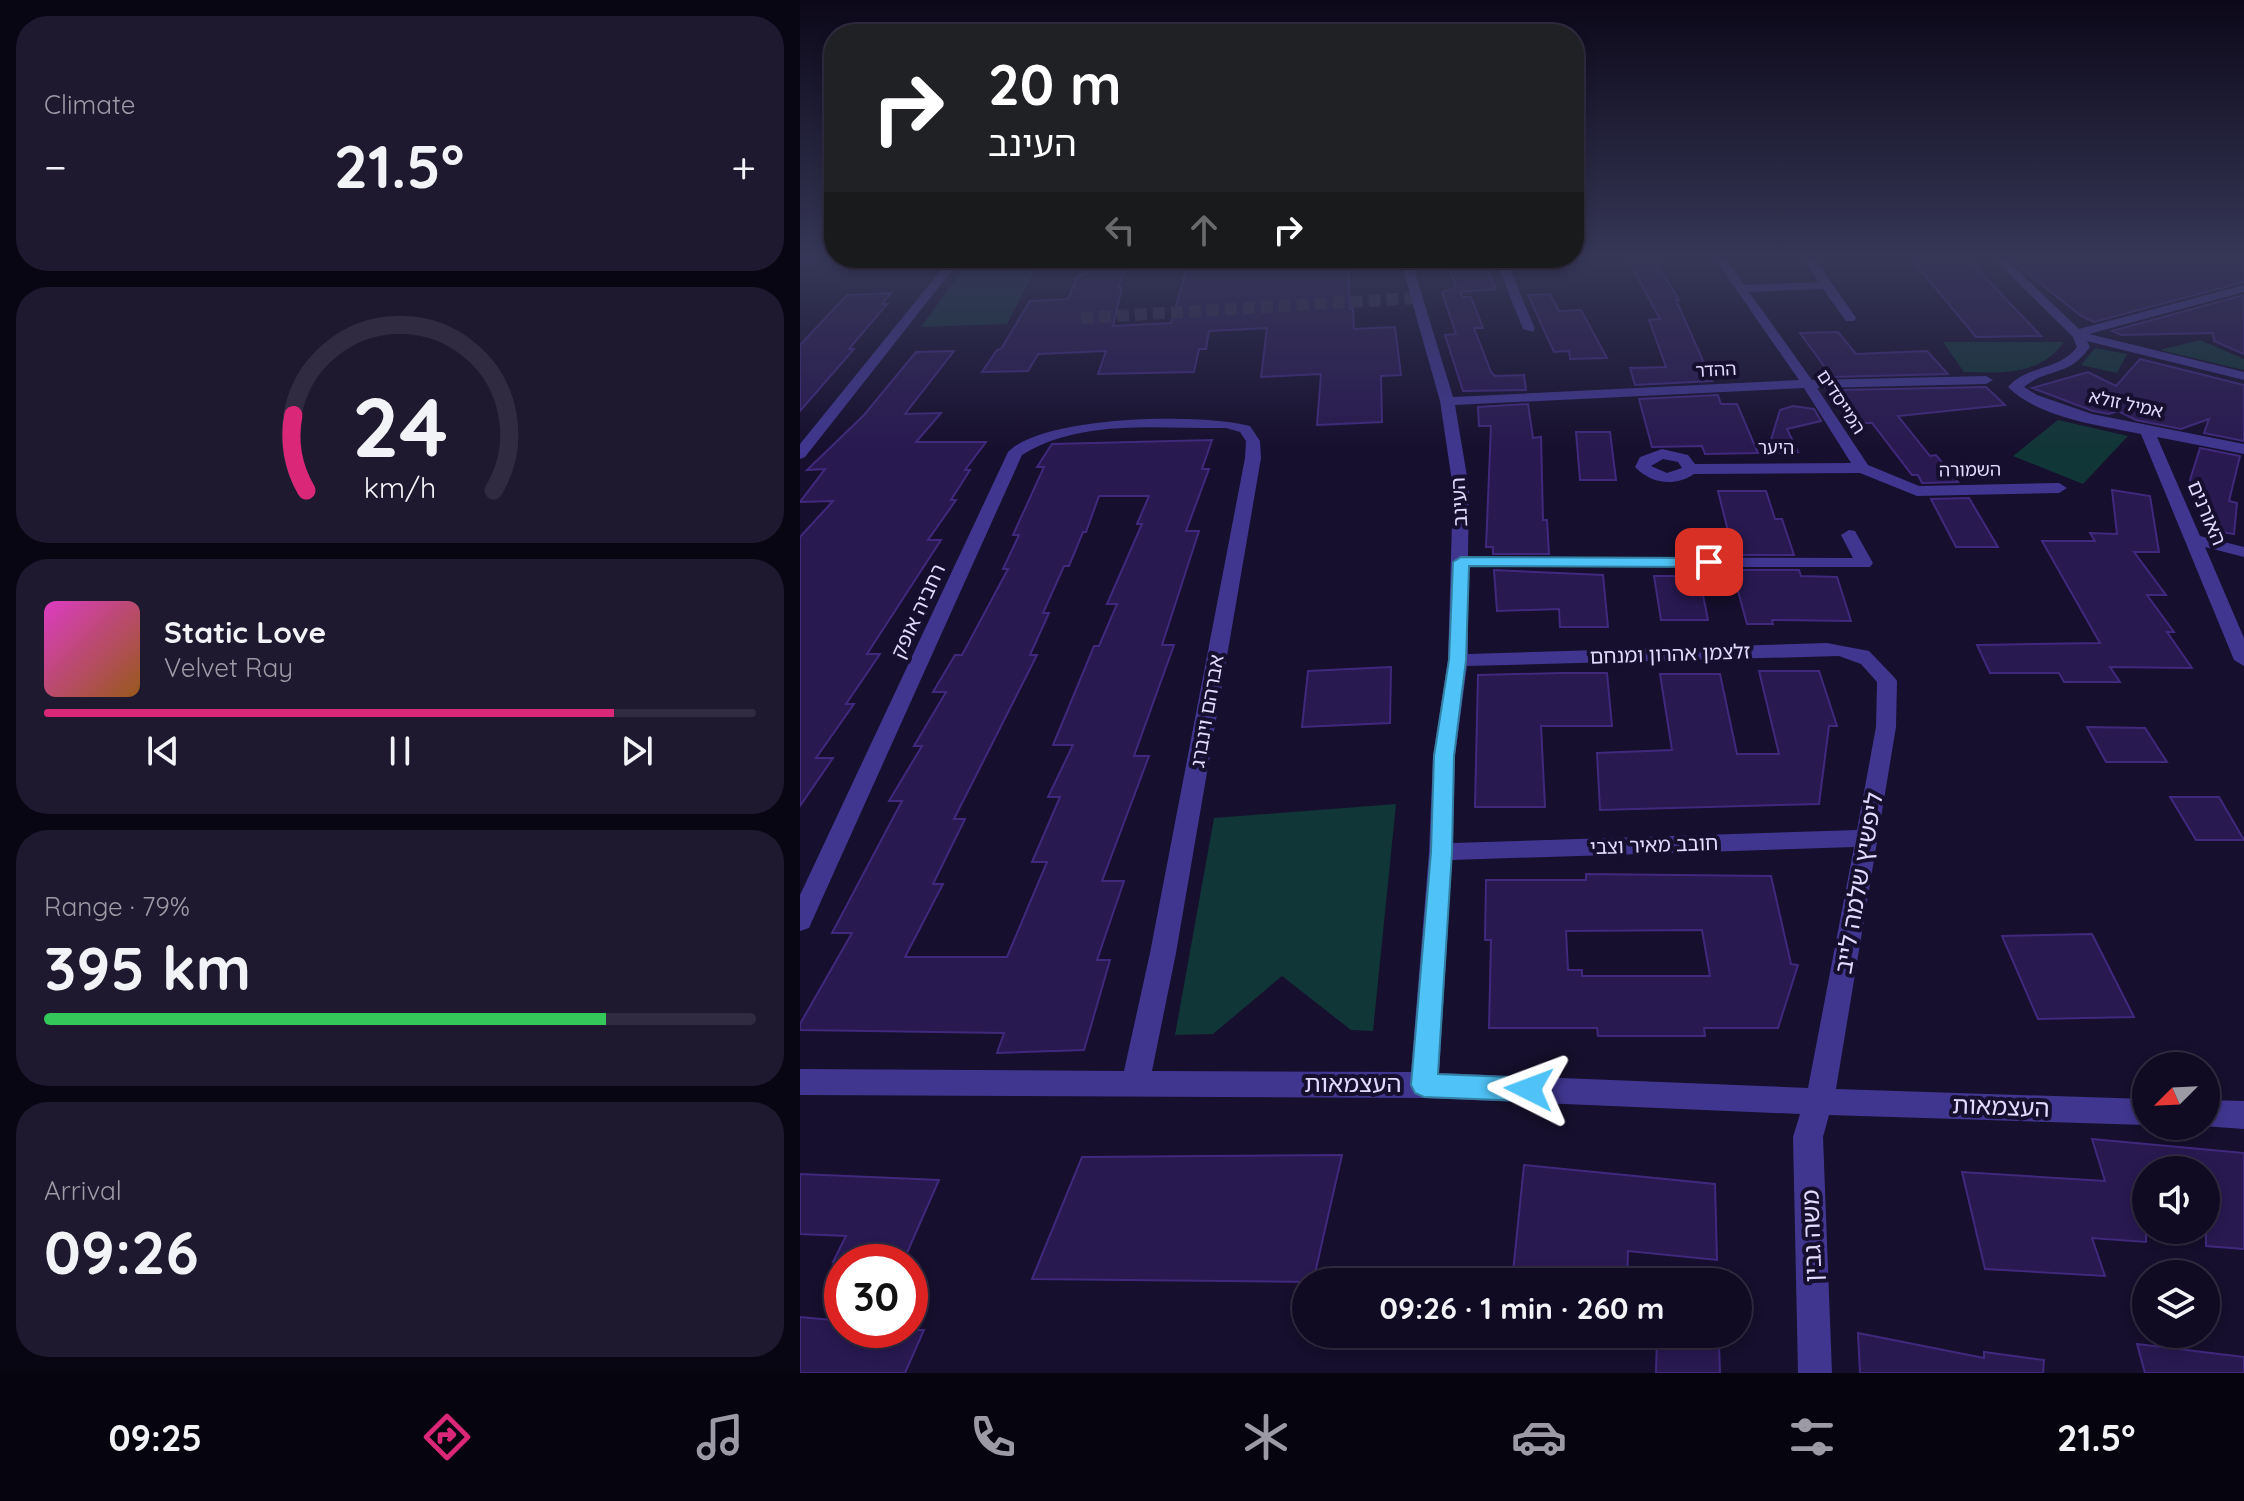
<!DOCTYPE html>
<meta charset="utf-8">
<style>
body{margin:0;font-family:Quicksand,"Noto Sans Hebrew",sans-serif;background:#1e192f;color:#f1f3f6;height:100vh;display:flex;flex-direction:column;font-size:30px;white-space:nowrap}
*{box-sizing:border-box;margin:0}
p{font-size:26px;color:#9c9ba5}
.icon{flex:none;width:44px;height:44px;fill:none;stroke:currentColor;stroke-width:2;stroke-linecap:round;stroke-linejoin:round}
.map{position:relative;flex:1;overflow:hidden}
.details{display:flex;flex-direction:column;gap:16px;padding:16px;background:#090613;width:800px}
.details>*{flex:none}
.hud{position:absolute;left:24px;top:24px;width:760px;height:244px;border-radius:32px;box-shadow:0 4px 12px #0003,0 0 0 2px #302b40;background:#202124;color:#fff;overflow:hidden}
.needle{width:52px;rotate:246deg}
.buttons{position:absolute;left:1332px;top:1052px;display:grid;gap:16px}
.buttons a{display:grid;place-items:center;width:88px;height:88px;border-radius:50%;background:#100b22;box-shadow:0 4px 12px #0003,0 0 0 2px #302b40;font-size:40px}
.speed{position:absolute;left:24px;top:1244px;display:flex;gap:16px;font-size:40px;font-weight:700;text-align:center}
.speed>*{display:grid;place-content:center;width:104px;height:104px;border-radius:50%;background:#100b22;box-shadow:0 4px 12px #0003,0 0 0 2px #302b40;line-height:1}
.speed .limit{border:12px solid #d22;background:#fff;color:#111}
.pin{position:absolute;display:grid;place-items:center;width:68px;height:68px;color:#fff;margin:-34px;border-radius:16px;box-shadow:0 4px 12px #0006}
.me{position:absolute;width:88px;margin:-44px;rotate:273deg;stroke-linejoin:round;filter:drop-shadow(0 0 6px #0008)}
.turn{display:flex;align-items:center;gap:28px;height:168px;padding:0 32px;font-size:36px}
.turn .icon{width:104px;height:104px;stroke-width:2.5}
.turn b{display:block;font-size:56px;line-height:68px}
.lanes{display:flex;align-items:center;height:76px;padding:0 32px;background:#0003;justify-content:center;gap:40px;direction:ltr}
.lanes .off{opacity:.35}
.big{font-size:60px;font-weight:800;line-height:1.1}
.details .card{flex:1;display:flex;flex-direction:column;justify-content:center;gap:12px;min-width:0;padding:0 28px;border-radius:32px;background:#1e192f}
.details .dial{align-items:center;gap:0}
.dial svg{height:208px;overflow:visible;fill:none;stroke:#302b40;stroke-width:7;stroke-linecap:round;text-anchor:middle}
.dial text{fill:#f1f3f6;stroke:none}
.song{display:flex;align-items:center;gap:24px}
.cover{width:96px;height:96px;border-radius:12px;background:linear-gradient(135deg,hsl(310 70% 55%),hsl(30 70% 35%))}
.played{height:8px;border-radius:4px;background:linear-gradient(90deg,#db2777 80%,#302b40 80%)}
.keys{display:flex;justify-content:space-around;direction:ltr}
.heat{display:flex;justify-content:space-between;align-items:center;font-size:44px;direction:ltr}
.charge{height:12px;border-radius:6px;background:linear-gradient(90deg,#34c759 79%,#302b40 0)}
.trip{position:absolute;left:492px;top:1268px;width:460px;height:80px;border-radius:40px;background:#100b22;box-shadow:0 4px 12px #0003,0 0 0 2px #302b40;font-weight:800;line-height:80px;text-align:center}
.tabs{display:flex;height:128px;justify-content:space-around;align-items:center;background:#06040e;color:#9c9ba5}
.tabs .icon{width:56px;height:56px}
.tabs .current{color:#db2777}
.tabs b{font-size:36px;color:#f1f3f6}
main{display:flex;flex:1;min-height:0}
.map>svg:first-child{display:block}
.green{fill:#113637}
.building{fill:#281950;stroke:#40297d;stroke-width:2;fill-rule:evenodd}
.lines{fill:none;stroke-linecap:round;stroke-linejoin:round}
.street-tunnel{stroke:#352e4c;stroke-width:12;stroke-dasharray:12 6;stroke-linecap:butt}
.street{fill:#403690;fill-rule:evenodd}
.route{fill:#4fc3f7;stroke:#337fa1;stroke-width:2}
.labels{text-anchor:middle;stroke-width:8;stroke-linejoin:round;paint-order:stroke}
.far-street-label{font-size:18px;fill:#e2dbff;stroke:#160f2d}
.street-label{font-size:20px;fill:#e2dbff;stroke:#160f2d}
.near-street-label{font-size:24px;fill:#e2dbff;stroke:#160f2d}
</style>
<main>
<section class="details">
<div class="card"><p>Climate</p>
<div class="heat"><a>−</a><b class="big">21.5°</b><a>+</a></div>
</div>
<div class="card dial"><svg viewBox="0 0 100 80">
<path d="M14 69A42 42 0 1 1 86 69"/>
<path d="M14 69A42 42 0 0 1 9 40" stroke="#db2777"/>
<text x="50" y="56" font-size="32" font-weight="700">24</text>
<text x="50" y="72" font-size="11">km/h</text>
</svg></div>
<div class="card">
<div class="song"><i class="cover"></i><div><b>Static Love</b><p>Velvet Ray</p></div></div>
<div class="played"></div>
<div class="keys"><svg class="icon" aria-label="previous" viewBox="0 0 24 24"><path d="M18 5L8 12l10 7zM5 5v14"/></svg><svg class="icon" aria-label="pause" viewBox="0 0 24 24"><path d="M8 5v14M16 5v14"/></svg><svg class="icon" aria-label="next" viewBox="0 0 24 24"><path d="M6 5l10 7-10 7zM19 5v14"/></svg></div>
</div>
<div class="card"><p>Range · 79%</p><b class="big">395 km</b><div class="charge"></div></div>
<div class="card"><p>Arrival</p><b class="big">09:26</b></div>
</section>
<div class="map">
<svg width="1444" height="1373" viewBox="0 0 1444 1373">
<rect width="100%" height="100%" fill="#160f2d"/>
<path class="green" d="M 205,259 L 199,271 L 235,270 L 207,324 L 121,327 L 163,269 Z
M 1400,340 L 1444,359 L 1444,370 L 1360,350 Z
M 1143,342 L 1264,342 C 1240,376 1201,373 1164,372 Z
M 1295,348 L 1327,354 L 1317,373 L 1281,365 Z
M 1258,420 L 1328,436 L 1283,484 L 1213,456 Z
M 596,804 L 573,1031 L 551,1030 L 482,976 L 413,1034 L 375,1035 L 414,818 Z"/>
<path class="building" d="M 293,260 L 329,260 L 318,288 L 322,287 L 313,326 L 371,323 L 389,260 L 409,260 L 407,266 L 454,264 L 455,260 L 548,260 L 550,309 L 553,309 L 554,329 L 595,327 L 601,375 L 581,376 L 582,422 L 517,425 L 521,374 L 461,377 L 467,328 L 409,331 L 406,349 L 399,349 L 394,372 L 298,374 L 306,351 L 238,354 L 228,371 L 182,372 L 197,350 L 201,349 L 230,301 L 268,299 L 278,275 L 286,274 Z
M 828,260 L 855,260 L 879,300 L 876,300 L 912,381 L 835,385 L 830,368 L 866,367 L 849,320 L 860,319 Z
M 1112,260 L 1169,260 L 1241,336 L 1176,337 Z
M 1211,260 L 1444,260 L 1444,282 L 1294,322 L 1281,316 Z
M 684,262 L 696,289 L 660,292 L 663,297 L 671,297 L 683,328 L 674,328 L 691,372 L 695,376 L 724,375 L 726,390 L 663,391 L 645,335 L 656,334 L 642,292 L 656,287 L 648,265 Z
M 91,293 L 82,304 L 87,304 L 49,349 L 54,349 L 0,411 L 0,345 L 47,295 Z
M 750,294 L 759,311 L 781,310 L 807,358 L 770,359 L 769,351 L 754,352 L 728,295 Z
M 1444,295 L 1444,354 L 1414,341 L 1413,333 L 1321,335 L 1312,331 Z
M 1038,332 L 1056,354 L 1127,351 L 1148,374 L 1032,377 L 1000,333 Z
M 154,351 L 105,414 L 141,413 L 116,442 L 186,442 L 165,470 L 170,470 L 151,500 L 156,500 L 128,540 L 141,540 L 67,654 L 80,654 L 46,704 L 54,704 L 16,758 L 33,758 L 0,806 L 0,537 L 33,501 L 0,502 L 25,469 L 7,470 L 64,415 L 116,352 Z
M 1340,359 L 1444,385 L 1444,441 L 1404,433 L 1409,419 L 1381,429 L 1336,420 L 1318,411 L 1309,414 L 1293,411 L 1232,388 L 1288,372 L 1316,386 Z
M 1186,387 L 1205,405 L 1098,416 L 1130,456 L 1136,455 L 1158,482 L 1122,483 L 1118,475 L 1112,475 L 1072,423 L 1064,423 L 1042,394 L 1045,394 L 1042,390 Z
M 918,395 L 921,404 L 937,404 L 958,453 L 905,454 L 902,446 L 852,447 L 839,399 Z
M 728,404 L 733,438 L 741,437 L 743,520 L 747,520 L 749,554 L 693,554 L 693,547 L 686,547 L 691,426 L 679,426 L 678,407 Z
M 993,406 L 1014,409 L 1021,421 L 987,429 L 998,452 L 967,453 L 980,410 Z
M 776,432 L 810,432 L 816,480 L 780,480 Z
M 412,440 L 402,469 L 409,469 L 386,531 L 399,531 L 362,645 L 374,645 L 334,756 L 349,756 L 302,881 L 324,881 L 297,960 L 310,960 L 284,1050 L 197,1053 L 204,1033 L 0,1030 L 0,1024 L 52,933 L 32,933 L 102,801 L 89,801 L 122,746 L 114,746 L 146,692 L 133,692 L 155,655 L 162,655 L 208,569 L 203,569 L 219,535 L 213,535 L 244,467 L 237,467 L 252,444 ZM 299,496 L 349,496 L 337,524 L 342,524 L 307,604 L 317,604 L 299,646 L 294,646 L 253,745 L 273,745 L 248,797 L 260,797 L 232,862 L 247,862 L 207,957 L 105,957 L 143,884 L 133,884 L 165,819 L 154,819 L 237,655 L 230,655 L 249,613 L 243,613 L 264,566 L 269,566 L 283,532 L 286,532 Z
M 1400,448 L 1440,456 L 1429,501 L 1437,503 L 1434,534 L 1410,530 L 1390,480 Z
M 1312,490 L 1350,496 L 1359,552 L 1334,552 L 1366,595 L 1347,595 L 1374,632 L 1367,632 L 1392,668 L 1310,667 L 1320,682 L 1264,682 L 1259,673 L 1190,673 L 1177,645 L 1300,643 L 1242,541 L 1295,541 L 1290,533 L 1317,534 Z
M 918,491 L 966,491 L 975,519 L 982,519 L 994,555 L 934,555 Z
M 1169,498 L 1198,547 L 1156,547 L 1131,499 Z
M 694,570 L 803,575 L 808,627 L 760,627 L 759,609 L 697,611 Z
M 938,570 L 999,570 L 1001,576 L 1037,577 L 1051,621 L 972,620 L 973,624 L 947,624 L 935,580 L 941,580 Z
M 854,576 L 885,576 L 886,580 L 900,580 L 908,620 L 861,620 Z
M 591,667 L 590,723 L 502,727 L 508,671 Z
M 959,671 L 1019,671 L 1037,726 L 1029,726 L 1019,804 L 800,810 L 797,753 L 872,750 L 860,674 L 920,674 L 937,754 L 979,754 Z
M 761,673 L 807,673 L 812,726 L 741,726 L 745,807 L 675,807 L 678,675 Z
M 1287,727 L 1345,728 L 1367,762 L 1306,762 Z
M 1370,797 L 1419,797 L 1444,840 L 1396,840 Z
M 786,874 L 971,876 L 991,964 L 998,965 L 978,1028 L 904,1028 L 905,1036 L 798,1036 L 797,1028 L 689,1028 L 691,940 L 685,940 L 686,880 L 786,880 ZM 902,930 L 910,976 L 782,976 L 782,970 L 768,970 L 766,931 Z
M 1292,934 L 1334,1017 L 1238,1019 L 1202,936 Z
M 1292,1139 L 1444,1153 L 1444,1249 L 1406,1246 L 1406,1170 L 1346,1170 L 1346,1242 L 1292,1238 L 1305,1276 L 1185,1269 L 1162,1172 L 1305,1181 Z
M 542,1155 L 513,1282 L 232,1279 L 282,1157 Z
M 724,1165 L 915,1184 L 917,1260 L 828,1251 L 827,1282 L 712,1282 Z
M 0,1174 L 139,1180 L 103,1262 L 33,1262 L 46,1236 L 0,1234 Z
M 0,1317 L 42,1321 L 42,1330 L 124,1330 L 105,1373 L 0,1373 Z
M 1058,1333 L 1184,1358 L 1184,1352 L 1244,1360 L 1243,1373 L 1060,1373 Z
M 857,1335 L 919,1344 L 920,1373 L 856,1373 Z
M 1337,1344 L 1444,1357 L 1444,1373 L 1345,1373 Z"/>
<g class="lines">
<path class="street-tunnel" d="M 281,318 L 617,298"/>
<path class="street" d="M 0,259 L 32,259 L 0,263 Z
M 150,259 L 161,259 L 5,457 L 0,459 L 0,444 Z
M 600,259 L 611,259 L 653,397 L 999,380 L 915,259 L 926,259 L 944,285 L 1018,282 L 1004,259 L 1015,259 L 1056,318 L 1054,321 L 1046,321 L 1023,289 L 949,292 L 1012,380 L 1186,376 L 1193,380 L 1186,384 L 1017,388 L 1068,465 L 1119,486 L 1259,483 L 1267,488 L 1259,493 L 1117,496 L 1060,473 L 894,474 C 875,487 851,484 835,467 L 840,457 L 862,449 L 888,455 L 895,464 L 1051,463 L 1004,388 L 655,405 L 669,488 L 668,557 L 1053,558 L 1041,535 L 1049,530 L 1055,531 L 1073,563 L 1070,567 L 668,567 L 668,654 L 1027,643 L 1069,651 L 1094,677 L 1097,681 L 1096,727 L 1036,1089 L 1346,1099 L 1346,1125 L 1029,1115 L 1023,1137 L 1032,1373 L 998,1373 L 993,1137 L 1000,1114 L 624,1098 L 0,1095 L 0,1069 L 324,1071 L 350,953 L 445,458 L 446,441 L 440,432 L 426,428 C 361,429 281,418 222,455 L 12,921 L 9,928 L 0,931 L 0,895 L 208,452 C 244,415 402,413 450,426 L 460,441 L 461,458 L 376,953 L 352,1071 L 611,1072 L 629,852 L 633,756 L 648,660 L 653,488 L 640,401 ZM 863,459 L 878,462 L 882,468 L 867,473 L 851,466 ZM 1039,656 L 1061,664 L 1077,682 L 1076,727 L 1057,830 L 653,843 L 655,756 L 667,666 ZM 1054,847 L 1008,1088 L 639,1073 L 652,860 Z
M 695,259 L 706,259 L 735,329 L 733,332 L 723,329 Z
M 1194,259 L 1206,259 L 1279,329 L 1444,285 L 1444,292 L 1289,334 L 1444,372 L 1444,380 L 1287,341 L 1290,347 C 1268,378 1248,367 1224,387 L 1237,395 L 1292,414 L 1444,444 L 1444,454 L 1357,437 L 1400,536 L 1444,547 L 1444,557 L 1405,547 L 1444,638 L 1444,666 L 1434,660 L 1341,434 C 1299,425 1239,418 1208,387 C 1227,365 1259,371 1277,347 L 1273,337 Z
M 1406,1100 L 1444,1101 L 1444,1129 L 1402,1126 L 1406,1126 Z"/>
</g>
<linearGradient id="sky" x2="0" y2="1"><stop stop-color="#0c0819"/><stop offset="0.57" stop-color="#363757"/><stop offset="1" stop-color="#363757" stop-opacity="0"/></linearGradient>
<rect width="1444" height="452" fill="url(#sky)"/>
<path class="route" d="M 661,557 L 909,558 L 917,562 L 909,567 L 669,566 L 666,660 L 654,756 L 652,852 L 638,1074 L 729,1078 L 738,1081 L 742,1089 L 738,1098 L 729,1101 L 624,1097 L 615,1093 L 611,1085 L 631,852 L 634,756 L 649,660 L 653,562 Z"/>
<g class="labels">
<g class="far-street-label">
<text transform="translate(916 370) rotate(-3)" y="6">ההדר</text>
<text transform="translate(1041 402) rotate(57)" y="6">המייסדים</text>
<text transform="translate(1326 404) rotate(12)" y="6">אמיל זולא</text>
<text x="976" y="454">היער</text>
<text transform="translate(1170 470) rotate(-1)" y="6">השמורה</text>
</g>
<g class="street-label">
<text transform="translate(659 502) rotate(-93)" y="7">העינב</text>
<text transform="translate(1407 513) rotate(67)" y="7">האורנים</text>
<text transform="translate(118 611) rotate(-65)" y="7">רחביה אופק</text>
<text transform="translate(870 654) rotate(-2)" y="7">זלצמן אהרון ומנחם</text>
<text transform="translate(407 711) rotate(-80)" y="7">אברהם וינברג</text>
<text transform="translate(854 845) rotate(-2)" y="7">חובב מאיר וצבי</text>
</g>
<g class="near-street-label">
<text transform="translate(1059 883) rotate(-80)" y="8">ליפשיץ שלמה לייב</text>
<text x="553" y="1092">העצמאות</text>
<text transform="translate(1201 1107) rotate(2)" y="8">העצמאות</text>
<text transform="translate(1012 1236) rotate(-92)" y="8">משה גבין</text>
</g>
</g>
</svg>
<div class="buttons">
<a><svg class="needle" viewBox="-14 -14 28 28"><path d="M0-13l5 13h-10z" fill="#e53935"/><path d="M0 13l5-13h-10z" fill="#9c9ba5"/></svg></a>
<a><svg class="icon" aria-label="sound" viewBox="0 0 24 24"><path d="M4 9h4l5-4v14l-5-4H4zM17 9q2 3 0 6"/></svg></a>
<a><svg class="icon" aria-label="layers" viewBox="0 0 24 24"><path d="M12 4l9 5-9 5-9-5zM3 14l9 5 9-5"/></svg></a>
</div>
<div class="speed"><div class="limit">30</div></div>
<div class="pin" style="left:909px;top:562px;background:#d93025"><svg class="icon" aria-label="arrive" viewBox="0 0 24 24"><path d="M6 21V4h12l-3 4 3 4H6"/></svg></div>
<svg class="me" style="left:729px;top:1089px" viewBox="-20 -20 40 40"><path d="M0-17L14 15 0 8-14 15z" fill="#4fc3f7" stroke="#fff" stroke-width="4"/></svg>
<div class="trip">09:26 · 1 min · 260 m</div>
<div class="hud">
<div class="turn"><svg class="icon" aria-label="right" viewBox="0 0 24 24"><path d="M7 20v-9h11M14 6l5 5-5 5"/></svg><div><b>20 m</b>העינב</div></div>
<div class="lanes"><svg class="icon off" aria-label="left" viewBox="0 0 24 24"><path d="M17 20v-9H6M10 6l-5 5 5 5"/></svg><svg class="icon off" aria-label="ahead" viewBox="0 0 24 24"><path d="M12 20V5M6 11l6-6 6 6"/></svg><svg class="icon" aria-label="right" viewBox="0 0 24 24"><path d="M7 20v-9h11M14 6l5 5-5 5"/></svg></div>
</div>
</div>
</main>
<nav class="tabs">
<b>09:25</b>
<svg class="icon current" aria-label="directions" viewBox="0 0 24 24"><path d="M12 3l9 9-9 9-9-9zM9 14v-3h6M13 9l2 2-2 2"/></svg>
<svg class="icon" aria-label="music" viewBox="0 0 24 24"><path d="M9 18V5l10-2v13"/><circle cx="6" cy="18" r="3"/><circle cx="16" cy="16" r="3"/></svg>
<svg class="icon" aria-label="phone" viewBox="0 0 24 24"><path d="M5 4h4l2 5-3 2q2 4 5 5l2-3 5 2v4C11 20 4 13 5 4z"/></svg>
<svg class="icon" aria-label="climate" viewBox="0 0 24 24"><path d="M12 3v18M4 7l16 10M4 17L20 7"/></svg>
<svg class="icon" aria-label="car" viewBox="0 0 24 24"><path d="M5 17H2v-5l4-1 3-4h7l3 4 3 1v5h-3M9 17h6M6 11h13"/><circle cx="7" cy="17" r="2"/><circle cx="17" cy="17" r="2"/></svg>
<svg class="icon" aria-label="filters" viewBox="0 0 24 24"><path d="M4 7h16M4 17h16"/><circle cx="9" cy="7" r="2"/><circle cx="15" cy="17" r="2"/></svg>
<b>21.5°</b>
</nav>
